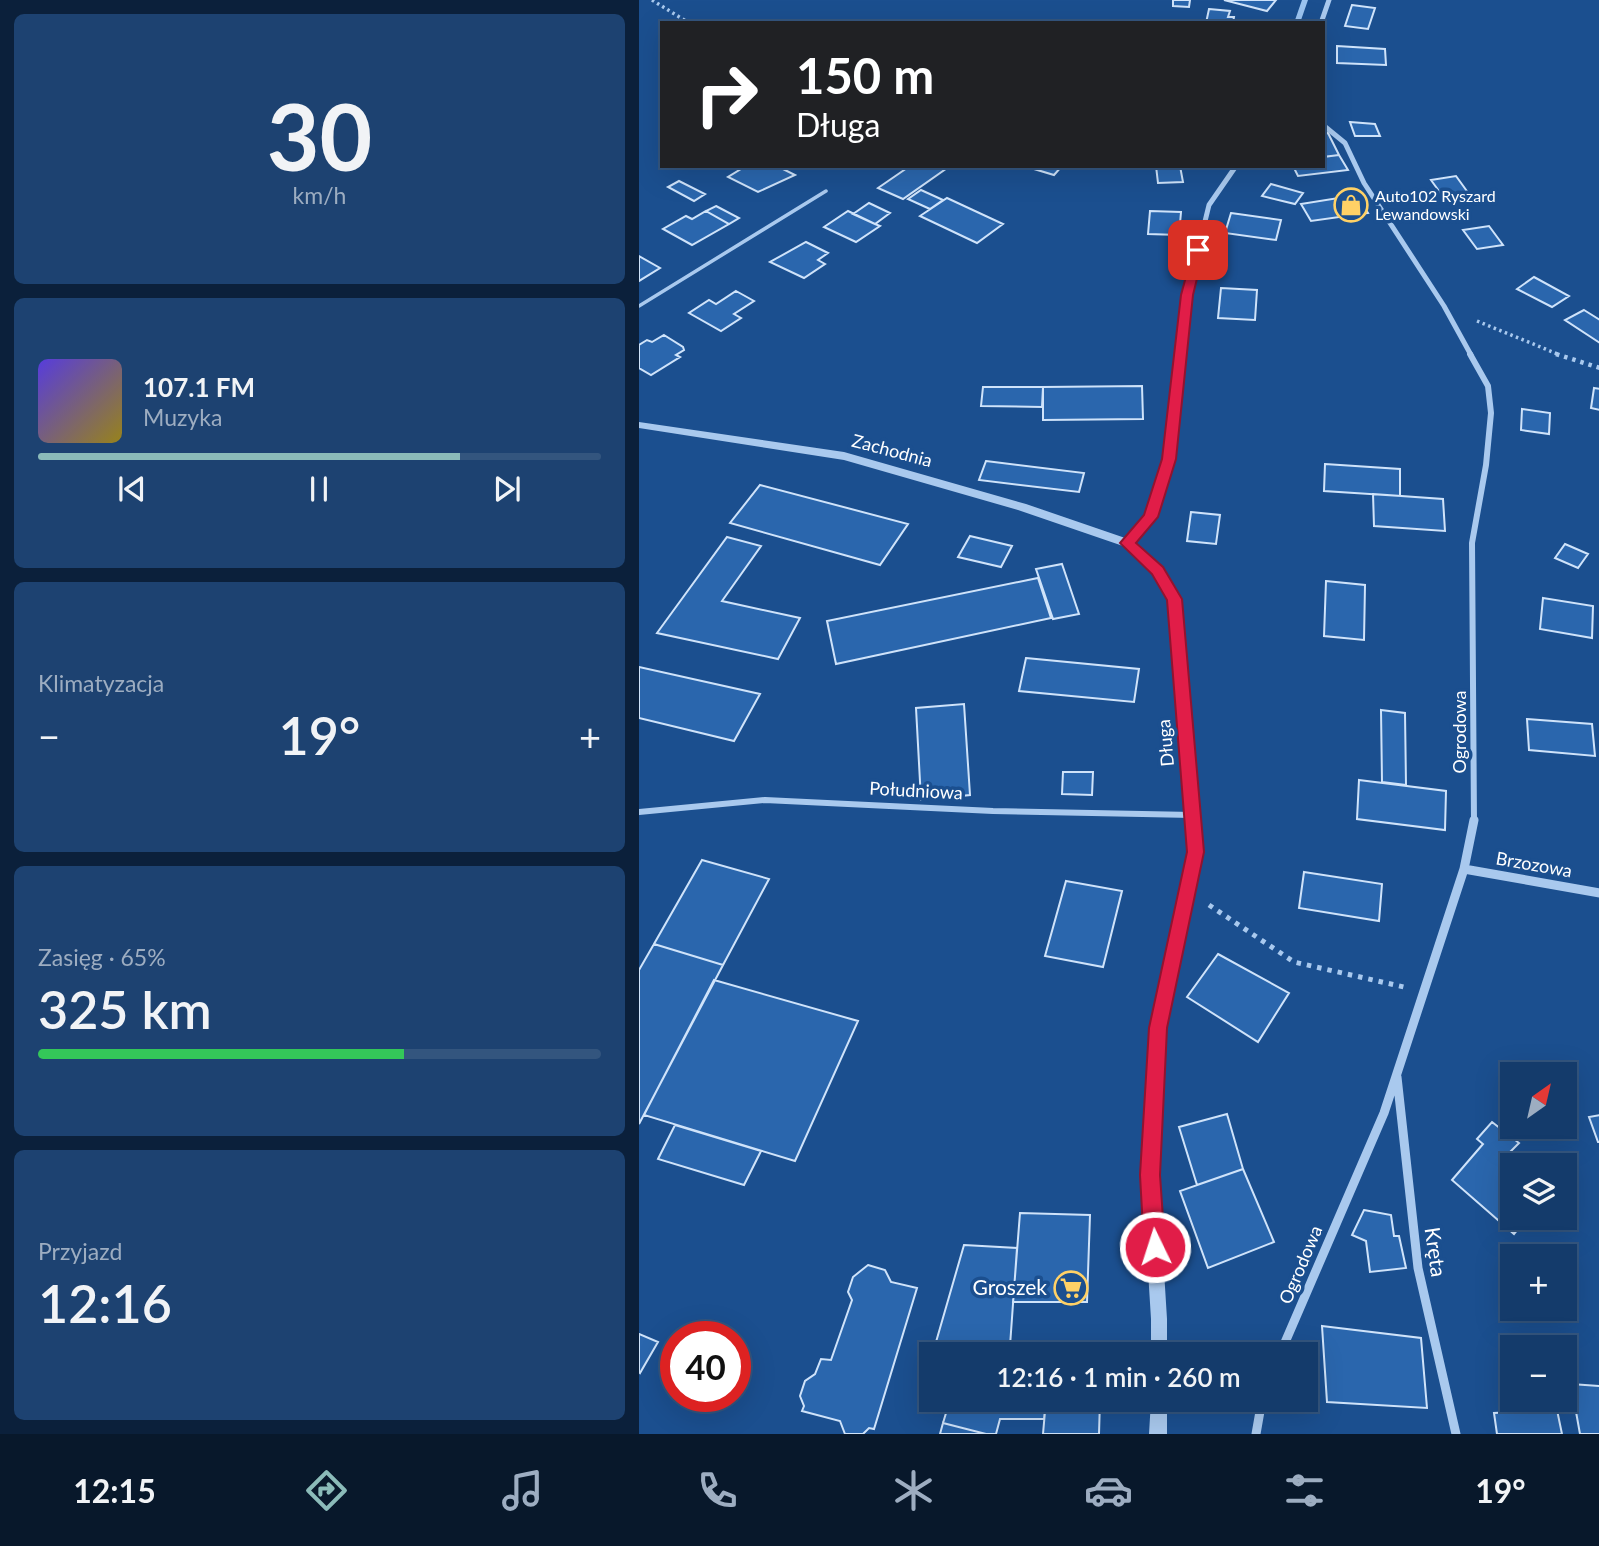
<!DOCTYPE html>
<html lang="pl">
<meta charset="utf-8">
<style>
body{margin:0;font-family:Lato,sans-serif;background:#1d4271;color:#f1f3f6;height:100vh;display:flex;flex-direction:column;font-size:26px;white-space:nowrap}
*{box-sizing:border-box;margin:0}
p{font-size:23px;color:#9dadc1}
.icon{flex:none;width:38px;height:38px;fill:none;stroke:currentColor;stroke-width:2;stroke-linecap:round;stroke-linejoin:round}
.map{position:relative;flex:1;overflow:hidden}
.panel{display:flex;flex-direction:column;gap:14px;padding:14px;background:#0b203b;width:639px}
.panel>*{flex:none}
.guide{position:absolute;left:21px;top:21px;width:665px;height:147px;border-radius:0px;box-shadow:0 7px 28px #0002,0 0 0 2px #33557e;background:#202124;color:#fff;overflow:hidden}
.needle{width:46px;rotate:34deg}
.buttons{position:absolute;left:861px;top:1062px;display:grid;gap:14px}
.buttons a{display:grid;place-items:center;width:77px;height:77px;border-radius:0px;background:#143b6b;box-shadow:0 7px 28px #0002,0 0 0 2px #33557e;font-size:35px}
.speed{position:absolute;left:21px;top:1321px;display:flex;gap:14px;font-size:35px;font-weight:700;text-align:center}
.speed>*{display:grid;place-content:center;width:91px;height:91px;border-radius:50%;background:#143b6b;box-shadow:0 7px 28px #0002,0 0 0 2px #33557e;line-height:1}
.speed .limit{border:10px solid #d22;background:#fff;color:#111}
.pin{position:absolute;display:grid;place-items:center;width:60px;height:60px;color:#fff;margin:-30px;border-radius:14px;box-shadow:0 4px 10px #0006}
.me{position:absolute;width:77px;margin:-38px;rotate:356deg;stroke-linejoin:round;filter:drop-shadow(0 0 5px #0008)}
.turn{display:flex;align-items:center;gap:24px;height:147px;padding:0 21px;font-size:32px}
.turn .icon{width:91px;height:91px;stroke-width:2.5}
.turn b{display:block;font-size:49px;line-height:60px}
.big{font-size:52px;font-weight:600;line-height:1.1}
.panel .tile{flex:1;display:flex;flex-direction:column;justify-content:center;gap:10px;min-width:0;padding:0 24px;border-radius:10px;background:#1d4271}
.panel .dial{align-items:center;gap:0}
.dial b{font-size:91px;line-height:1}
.song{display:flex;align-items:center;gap:21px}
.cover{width:84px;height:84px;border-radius:10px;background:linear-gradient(135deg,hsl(250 70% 55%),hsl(50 70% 35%))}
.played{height:7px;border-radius:4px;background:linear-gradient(90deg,#8bbbb9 75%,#33557e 75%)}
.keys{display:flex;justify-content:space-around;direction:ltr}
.heat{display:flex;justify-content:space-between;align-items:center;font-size:38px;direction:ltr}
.charge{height:10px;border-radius:5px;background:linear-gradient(90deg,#34c759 65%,#33557e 0)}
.trip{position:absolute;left:280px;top:1342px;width:399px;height:70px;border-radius:0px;background:#143b6b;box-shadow:0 7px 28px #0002,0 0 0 2px #33557e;font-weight:600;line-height:70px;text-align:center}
.tab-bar{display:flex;height:112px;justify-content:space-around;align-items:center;background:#08182b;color:#9dadc1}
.tab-bar .icon{width:49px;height:49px}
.tab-bar .current{color:#8bbbb9}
.tab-bar b{font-size:32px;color:#f1f3f6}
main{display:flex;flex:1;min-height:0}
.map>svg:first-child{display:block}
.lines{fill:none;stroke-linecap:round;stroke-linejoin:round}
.stream{fill:#9cc4f0;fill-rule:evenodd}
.building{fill:#2a66ad;stroke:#cfe3fa;stroke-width:2}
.path-far2{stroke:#a9c9ee;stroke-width:3.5;stroke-dasharray:2.5 3.5;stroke-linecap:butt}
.path-far1{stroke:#a9c9ee;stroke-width:4.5;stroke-dasharray:3.5 5;stroke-linecap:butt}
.path{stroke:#a9c9ee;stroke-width:5;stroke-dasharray:4.5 6;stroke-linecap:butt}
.service{stroke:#a9c9ee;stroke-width:3.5}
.minor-far2{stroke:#a9c9ee;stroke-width:5}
.minor-far1{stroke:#a9c9ee;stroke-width:6}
.minor{stroke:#a9c9ee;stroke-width:9}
.tertiary{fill:#a9c9ee;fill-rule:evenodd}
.route{fill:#e11d48;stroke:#92132f;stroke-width:2}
.labels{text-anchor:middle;stroke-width:7;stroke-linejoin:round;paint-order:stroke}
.far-poi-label{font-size:16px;fill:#fff;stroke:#1b4f8f;text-anchor:start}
.street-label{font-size:18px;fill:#fff;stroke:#1b4f8f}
.near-street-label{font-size:21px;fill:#fff;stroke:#1b4f8f}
.near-poi-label{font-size:21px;fill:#fff;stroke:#1b4f8f;text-anchor:end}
</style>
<main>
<section class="panel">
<div class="tile dial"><b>30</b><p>km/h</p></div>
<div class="tile">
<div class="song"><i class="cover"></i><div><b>107.1 FM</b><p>Muzyka</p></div></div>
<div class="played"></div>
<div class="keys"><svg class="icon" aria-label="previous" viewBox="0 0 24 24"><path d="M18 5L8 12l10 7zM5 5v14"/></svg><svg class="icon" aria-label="pause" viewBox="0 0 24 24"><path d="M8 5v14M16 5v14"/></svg><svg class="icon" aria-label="next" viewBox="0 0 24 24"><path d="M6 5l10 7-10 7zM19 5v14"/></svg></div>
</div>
<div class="tile"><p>Klimatyzacja</p>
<div class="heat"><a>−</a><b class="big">19°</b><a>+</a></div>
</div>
<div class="tile"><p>Zasięg · 65%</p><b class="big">325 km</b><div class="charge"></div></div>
<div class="tile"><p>Przyjazd</p><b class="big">12:16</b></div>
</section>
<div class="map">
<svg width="961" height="1434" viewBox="0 0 961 1434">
<rect width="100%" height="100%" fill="#1b4f8f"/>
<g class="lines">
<path class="stream" d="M 663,0 L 669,0 L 661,23 L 655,23 Z"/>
</g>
<path class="building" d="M 534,0 L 551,0 L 550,7 L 534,6 Z
M 585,0 L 637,0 L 628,11 Z
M 713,5 L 736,8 L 729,29 L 706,26 Z
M 570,9 L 591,11 L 589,17 L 595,17 L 594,23 L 567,23 Z
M 698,46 L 746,49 L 747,65 L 698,63 Z
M 711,122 L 736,124 L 741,136 L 716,136 Z
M 689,133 L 700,155 L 684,157 L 684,134 Z
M 700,155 L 709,170 L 659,176 L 654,166 L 684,166 L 684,157 Z
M 107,166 L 138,166 L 156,175 L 119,192 L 89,177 Z
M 271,166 L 311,166 L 264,199 L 239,188 Z
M 385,166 L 423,166 L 415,175 Z
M 517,166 L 541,166 L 544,182 L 519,183 Z
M 817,176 L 830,194 L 805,198 L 792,180 Z
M 40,181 L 66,194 L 55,201 L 29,187 Z
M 632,184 L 664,193 L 656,204 L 623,196 Z
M 282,190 L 304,200 L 291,209 L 269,199 Z
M 718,195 L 729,213 L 672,221 L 662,204 Z
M 308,198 L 364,224 L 338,243 L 281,216 Z
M 230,203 L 251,213 L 236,224 L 214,214 Z
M 77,206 L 100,218 L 90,224 L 67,211 Z
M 67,211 L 90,224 L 53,245 L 24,229 L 47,216 L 53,219 Z
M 209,211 L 236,224 L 241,226 L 217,242 L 185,227 Z
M 511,211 L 542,212 L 540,235 L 509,234 Z
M 592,213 L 642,220 L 637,240 L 586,233 Z
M 850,226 L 864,245 L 838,249 L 824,230 Z
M 167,242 L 189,253 L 179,260 L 186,264 L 165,278 L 131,262 Z
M 0,256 L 21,268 L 0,281 Z
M 895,277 L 930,296 L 913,307 L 878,289 Z
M 582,288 L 618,290 L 616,320 L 579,318 Z
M 97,291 L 115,301 L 95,314 L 102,318 L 82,331 L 50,313 L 70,300 L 77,304 Z
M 945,310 L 961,320 L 961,343 L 926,320 Z
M 25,335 L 44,347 L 45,350 L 37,355 L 41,357 L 12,375 L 0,368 L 0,345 L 8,340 L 13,342 Z
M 503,386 L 504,419 L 404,420 L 404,387 Z
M 344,387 L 404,387 L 403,407 L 342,406 Z
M 955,388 L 961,389 L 961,410 L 952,408 Z
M 883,409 L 911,413 L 910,434 L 882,430 Z
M 347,461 L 445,473 L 440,492 L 340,480 Z
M 686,464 L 761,469 L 761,496 L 685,491 Z
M 121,485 L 269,524 L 241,565 L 91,523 Z
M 734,494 L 804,499 L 806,531 L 735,526 Z
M 552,512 L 581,515 L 577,544 L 548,541 Z
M 331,536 L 373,546 L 362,567 L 319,557 Z
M 88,537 L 122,546 L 83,601 L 161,618 L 139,659 L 18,633 Z
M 926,544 L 949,554 L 939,568 L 916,558 Z
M 423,564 L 440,614 L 414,619 L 397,569 Z
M 399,578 L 412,618 L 197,664 L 188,621 Z
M 687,581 L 726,585 L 725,640 L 685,636 Z
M 904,598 L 954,606 L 953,638 L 901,629 Z
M 387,658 L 500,669 L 495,702 L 380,691 Z
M 0,667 L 121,694 L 95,741 L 0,718 Z
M 325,704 L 331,795 L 282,800 L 277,708 Z
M 742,710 L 766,713 L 767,785 L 743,782 Z
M 888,719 L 953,724 L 956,756 L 890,750 Z
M 424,772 L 454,772 L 453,795 L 423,794 Z
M 720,780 L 807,791 L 806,830 L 718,819 Z
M 63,860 L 130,879 L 84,965 L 15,944 Z
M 665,872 L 743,884 L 740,921 L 660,908 Z
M 427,881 L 483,891 L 464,967 L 406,956 Z
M 15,944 L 84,965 L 0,1124 L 0,970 Z
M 579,954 L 650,993 L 619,1042 L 548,997 Z
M 75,980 L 219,1021 L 156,1161 L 5,1115 Z
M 588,1114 L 604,1169 L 558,1185 L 540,1127 Z
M 961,1115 L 961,1142 L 959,1142 L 950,1117 Z
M 853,1122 L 880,1143 L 865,1158 L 872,1163 L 879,1155 L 891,1166 L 873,1166 L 873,1218 L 888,1218 L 875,1234 L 813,1180 L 844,1144 L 838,1139 Z
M 36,1125 L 122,1151 L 105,1185 L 19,1159 Z
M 604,1169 L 635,1242 L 569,1268 L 541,1191 Z
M 725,1210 L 752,1215 L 755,1236 L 760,1236 L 767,1268 L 731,1272 L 727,1241 L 713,1235 Z
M 381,1213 L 451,1215 L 448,1302 L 374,1302 Z
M 325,1245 L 378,1248 L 371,1346 L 297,1342 Z
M 229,1265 L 246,1270 L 252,1282 L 278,1288 L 235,1429 L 230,1428 L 224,1434 L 206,1434 L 201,1421 L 163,1411 L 165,1406 L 161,1396 L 166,1381 L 176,1374 L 182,1359 L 192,1360 L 213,1300 L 209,1292 L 214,1277 Z
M 683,1326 L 782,1338 L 788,1408 L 688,1402 Z
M 0,1334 L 19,1342 L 1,1373 L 0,1372 Z
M 932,1384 L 961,1386 L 961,1434 L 941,1434 Z
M 311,1400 L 407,1400 L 405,1419 L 361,1419 L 357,1434 L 347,1434 L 304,1423 Z
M 407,1400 L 461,1400 L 460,1434 L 404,1434 Z
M 918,1410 L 923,1434 L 858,1434 L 855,1413 Z
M 304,1423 L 347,1434 L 301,1434 Z"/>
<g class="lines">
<path class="path-far2" d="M 13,0 L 50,23
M 838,321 L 921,355"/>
<path class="path-far1" d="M 917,354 L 961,368"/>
<path class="path" d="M 570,905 L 655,962 L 765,987"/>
<path class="service" d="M 0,306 L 187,191"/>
<path class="minor-far2" d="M 682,23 L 690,0
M 684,125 L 706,143 L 725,183 L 805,306 L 832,355
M 541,355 L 548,295 L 570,205 L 597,166"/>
<path class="minor-far1" d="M 831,354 L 849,386 L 852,413 L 847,465 L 833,543 L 835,822
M 488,543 L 512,517 L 530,459 L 542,354
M 0,812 L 126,800 L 354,811 L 554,815"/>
<path class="minor" d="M 825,869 L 961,893
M 758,1077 L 779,1268 L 817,1434
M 641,1354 L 745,1113 L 825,869 L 835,820
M 617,1434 L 623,1400"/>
<path class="tertiary" d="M 0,422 L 205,452 L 387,504 L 492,540 L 522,568 L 540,596 L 564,852 L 526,1028 L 519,1175 L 528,1319 L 528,1354 L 512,1354 L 512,1319 L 503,1175 L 512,1028 L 550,852 L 530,599 L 514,574 L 484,546 L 379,510 L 205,460 L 0,428 Z
M 512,1400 L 528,1400 L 528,1434 L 510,1434 Z"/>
</g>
<path class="route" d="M 555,247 L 565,250 L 554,295 L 537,459 L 519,517 L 497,543 L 524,567 L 543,599 L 565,852 L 528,1028 L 521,1175 L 526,1247 L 523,1254 L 516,1257 L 508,1254 L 505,1247 L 501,1175 L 510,1028 L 548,852 L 528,600 L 513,574 L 481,543 L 505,515 L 523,459 L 542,295 Z"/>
<defs>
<symbol id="shop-ring" viewBox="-11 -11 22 22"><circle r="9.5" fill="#1b4f8f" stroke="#ffd166" stroke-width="1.5"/><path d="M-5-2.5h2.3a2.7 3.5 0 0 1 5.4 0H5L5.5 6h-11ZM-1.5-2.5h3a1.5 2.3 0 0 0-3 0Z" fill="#ffd166"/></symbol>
<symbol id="supermarket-ring" viewBox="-11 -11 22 22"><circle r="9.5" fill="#1b4f8f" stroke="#ffd166" stroke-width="1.5"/><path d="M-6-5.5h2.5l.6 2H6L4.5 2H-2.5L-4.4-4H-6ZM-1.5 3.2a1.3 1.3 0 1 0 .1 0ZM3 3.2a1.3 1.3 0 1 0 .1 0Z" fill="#ffd166"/></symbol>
</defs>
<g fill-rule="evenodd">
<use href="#shop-ring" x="693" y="186" width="38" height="38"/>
<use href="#supermarket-ring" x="413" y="1269" width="38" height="38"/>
</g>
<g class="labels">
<g class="far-poi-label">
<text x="736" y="202">Auto102 Ryszard<tspan x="736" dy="18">Lewandowski</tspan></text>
</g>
<g class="street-label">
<text transform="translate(253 451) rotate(15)" y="6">Zachodnia</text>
<text transform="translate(821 732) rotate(-90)" y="6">Ogrodowa</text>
<text transform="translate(527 743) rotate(-95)" y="6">Długa</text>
<text transform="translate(277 791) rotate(3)" y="6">Południowa</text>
<text transform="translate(895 865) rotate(10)" y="6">Brzozowa</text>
<text transform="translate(662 1265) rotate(-67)" y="6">Ogrodowa</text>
</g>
<g class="near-street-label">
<text transform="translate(796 1252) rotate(82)" y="7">Kręta</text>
</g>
<g class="near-poi-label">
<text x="408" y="1295">Groszek</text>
</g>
</g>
</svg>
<div class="buttons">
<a><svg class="needle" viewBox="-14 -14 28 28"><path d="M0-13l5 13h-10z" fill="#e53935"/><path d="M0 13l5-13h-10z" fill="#9dadc1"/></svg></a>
<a><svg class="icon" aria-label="layers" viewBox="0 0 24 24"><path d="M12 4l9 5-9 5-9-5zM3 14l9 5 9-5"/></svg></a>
<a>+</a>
<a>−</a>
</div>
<div class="speed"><div class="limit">40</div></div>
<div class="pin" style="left:559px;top:250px;background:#d93025"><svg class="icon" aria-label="arrive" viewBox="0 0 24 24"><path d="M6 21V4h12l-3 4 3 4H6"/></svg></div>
<svg class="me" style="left:516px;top:1247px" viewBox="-20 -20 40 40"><circle r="17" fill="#e11d48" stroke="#fff" stroke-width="3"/><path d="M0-11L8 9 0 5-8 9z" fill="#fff"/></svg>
<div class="trip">12:16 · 1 min · 260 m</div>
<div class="guide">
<div class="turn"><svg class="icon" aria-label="right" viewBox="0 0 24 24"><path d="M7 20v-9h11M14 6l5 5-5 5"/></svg><div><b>150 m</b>Długa</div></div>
</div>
</div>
</main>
<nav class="tab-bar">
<b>12:15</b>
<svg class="icon current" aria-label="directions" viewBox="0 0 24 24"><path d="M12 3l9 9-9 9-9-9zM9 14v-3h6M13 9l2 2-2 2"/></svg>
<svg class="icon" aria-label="music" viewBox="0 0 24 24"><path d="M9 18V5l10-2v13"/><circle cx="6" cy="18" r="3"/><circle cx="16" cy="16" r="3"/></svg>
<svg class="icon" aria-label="phone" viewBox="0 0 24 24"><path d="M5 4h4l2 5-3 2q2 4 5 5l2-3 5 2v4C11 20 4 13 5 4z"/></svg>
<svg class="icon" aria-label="climate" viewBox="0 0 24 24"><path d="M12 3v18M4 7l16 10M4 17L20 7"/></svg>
<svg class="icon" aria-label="car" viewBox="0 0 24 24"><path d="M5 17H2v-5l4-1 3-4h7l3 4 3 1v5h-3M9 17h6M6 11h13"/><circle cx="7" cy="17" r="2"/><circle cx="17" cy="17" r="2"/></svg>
<svg class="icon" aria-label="filters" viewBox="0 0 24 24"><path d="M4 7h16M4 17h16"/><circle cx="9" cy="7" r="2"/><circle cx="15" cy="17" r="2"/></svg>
<b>19°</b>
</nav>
